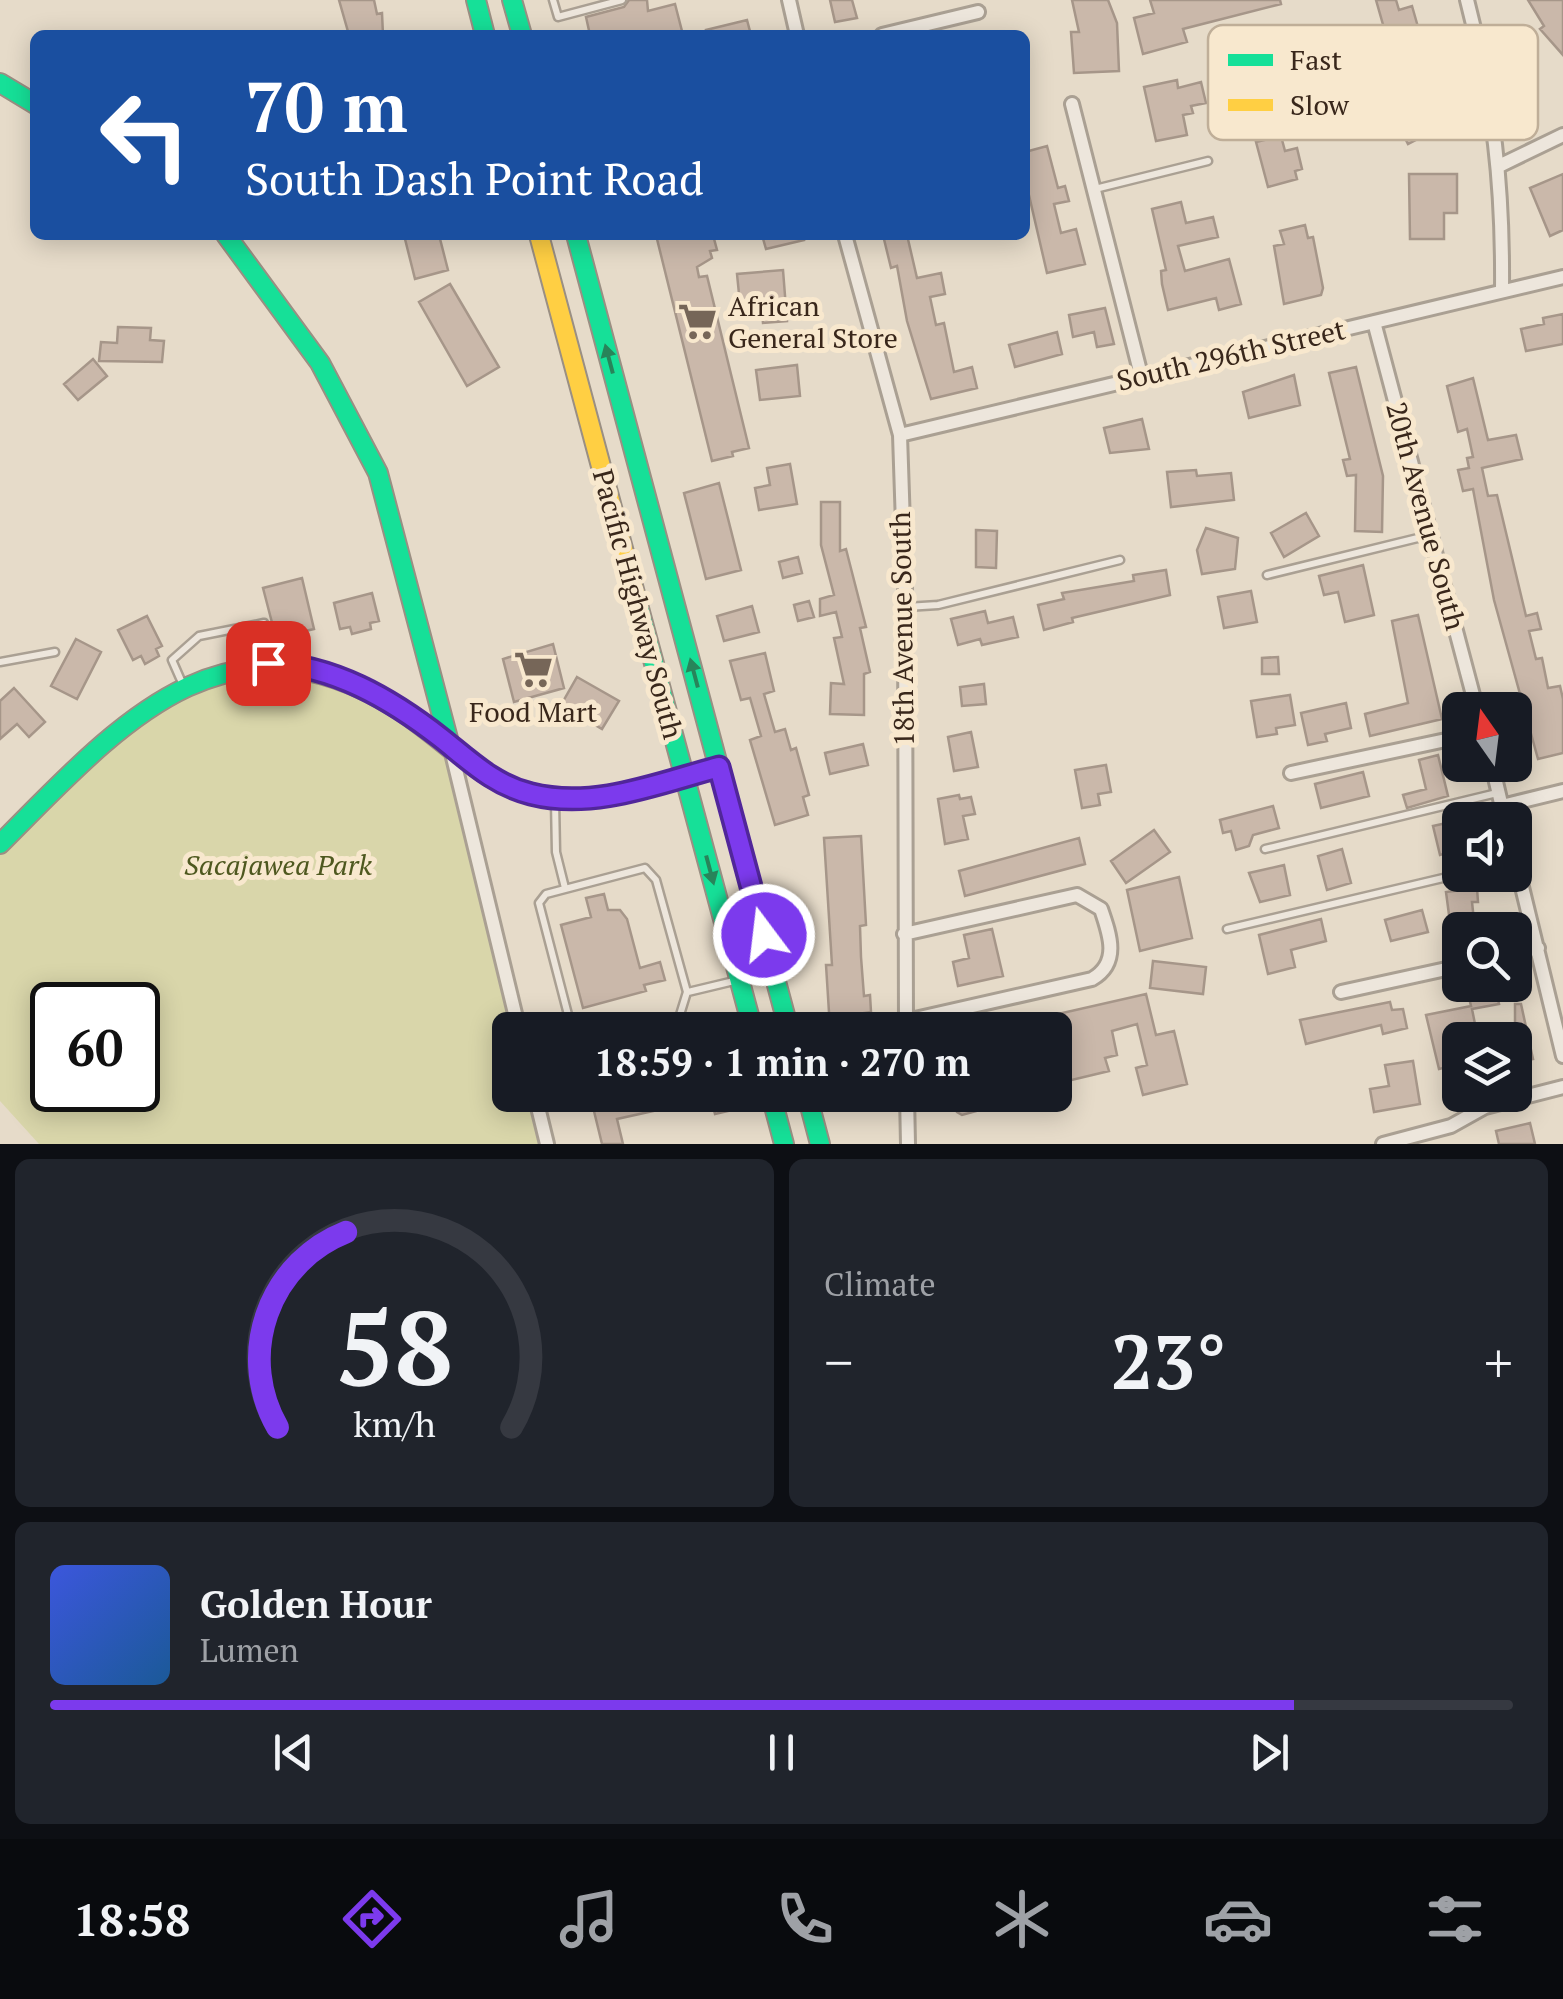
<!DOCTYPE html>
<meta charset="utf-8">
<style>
body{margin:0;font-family:"PT Serif",serif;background:#20242c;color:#f1f3f6;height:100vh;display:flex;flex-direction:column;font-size:38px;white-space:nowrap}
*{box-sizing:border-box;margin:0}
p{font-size:32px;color:#9ea1a6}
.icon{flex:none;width:55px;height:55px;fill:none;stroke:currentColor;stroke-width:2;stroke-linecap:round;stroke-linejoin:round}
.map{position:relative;height:1144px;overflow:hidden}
.sheet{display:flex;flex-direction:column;gap:15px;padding:15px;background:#0d0f14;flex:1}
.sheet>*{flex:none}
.hud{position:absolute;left:30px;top:30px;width:1000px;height:210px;border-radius:15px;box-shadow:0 5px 25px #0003;background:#1a4fa0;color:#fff;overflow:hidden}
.needle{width:65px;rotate:346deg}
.fabs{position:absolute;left:1442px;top:692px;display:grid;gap:20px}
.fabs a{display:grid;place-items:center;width:90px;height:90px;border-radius:15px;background:#171b24;box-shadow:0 5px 25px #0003;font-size:50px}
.speed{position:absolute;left:30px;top:982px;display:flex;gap:20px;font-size:50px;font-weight:700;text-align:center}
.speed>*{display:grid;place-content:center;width:130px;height:130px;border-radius:50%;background:#171b24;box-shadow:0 5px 25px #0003;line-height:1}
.speed .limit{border:5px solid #111;border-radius:15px;background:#fff;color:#111}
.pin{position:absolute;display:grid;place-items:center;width:85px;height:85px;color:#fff;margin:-42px;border-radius:20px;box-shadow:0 5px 15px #0006}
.me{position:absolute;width:110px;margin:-55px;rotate:345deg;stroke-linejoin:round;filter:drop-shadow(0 0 8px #0008)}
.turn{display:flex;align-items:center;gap:35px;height:210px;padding:0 50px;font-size:45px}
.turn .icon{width:130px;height:130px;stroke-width:2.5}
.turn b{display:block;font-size:70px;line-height:85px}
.big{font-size:75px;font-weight:600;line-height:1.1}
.sheet .card{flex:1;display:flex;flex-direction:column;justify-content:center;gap:15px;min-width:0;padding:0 35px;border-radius:15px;background:#20242c}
.sheet .dial{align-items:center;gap:0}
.dial svg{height:260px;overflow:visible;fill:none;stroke:#363941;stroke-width:7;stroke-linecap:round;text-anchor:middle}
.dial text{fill:#f1f3f6;stroke:none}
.song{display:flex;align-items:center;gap:30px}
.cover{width:120px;height:120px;border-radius:15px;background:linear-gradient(135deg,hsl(230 70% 55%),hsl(210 70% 35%))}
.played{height:10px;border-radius:5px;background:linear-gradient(90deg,#7c3aed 85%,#363941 85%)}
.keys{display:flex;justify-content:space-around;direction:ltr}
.heat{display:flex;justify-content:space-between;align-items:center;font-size:55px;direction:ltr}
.sheet .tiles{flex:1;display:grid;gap:15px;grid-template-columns:1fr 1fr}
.card:last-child{grid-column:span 2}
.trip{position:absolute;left:492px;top:1012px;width:580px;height:100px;border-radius:15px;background:#171b24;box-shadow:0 5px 25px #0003;font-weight:600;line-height:100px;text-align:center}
.tabs{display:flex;height:160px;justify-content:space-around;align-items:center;background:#090b0e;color:#9ea1a6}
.tabs .icon{width:70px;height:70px}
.tabs .current{color:#7c3aed}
.tabs b{font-size:45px;color:#f1f3f6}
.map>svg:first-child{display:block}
.green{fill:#d9d6aa;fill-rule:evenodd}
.building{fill:#cab8aa;stroke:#a69689;stroke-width:2.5}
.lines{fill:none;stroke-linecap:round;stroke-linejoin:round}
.lane-casing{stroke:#aaa093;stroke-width:11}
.street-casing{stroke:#aaa093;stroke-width:18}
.fast-casing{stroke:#9a8f83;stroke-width:22}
.slow-casing{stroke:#9a8f83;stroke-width:22}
.lane{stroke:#ede6dc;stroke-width:6}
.street{stroke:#ede6dc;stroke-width:12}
.fast{stroke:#16e098;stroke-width:18}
.slow{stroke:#ffcf43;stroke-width:18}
.oneway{fill:#28845a}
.route-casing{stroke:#51269a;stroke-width:25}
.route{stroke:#7c3aed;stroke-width:18}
.labels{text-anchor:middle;stroke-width:10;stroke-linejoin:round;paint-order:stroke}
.poi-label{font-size:28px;fill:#39271b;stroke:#f8e8ce;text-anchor:start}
.street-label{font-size:28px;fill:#39271b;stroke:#f8e8ce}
.park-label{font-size:28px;font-style:italic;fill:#4e581f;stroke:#f8e8ce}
.key{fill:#f8e8ce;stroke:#bfae98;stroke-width:2.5}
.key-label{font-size:28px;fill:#39271b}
</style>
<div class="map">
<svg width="1563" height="1144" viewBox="0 0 1563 1144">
<rect width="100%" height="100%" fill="#e6dbc9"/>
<path class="green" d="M 311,667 L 450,746 L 519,1030 L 510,1030 L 510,1095 L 535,1095 L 547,1144 L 39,1144 L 0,1101 L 0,844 L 68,777 L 196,679 ZM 52,1005 L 138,1005 L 138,1090 L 52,1090 Z"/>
<path class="building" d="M 339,0 L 374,0 L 377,14 L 382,13 L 383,35 L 349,35 Z
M 629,0 L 647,0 L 648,11 L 675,4 L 683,35 L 590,35 L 586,17 L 624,7 Z
M 830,0 L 852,0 L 857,18 L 835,22 Z
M 1072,0 L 1108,0 L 1117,23 L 1119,71 L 1074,73 L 1071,32 L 1079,32 Z
M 1150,0 L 1280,0 L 1281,4 L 1183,29 L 1187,42 L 1143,54 L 1134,18 L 1154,13 Z
M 1376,0 L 1396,0 L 1399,10 L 1412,6 L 1418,27 L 1386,35 Z
M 1528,0 L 1563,0 L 1563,55 L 1540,29 L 1544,26 Z
M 747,20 L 751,35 L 707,35 L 706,30 Z
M 1423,62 L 1438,93 L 1423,101 L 1437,129 L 1408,144 L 1378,85 Z
M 1177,80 L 1178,88 L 1201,82 L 1206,103 L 1191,106 L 1193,113 L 1183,115 L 1187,135 L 1156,141 L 1144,87 Z
M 1281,136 L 1285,151 L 1297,148 L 1302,169 L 1295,171 L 1297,179 L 1268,187 L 1256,142 Z
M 1047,146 L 1058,188 L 1065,186 L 1069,201 L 1054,204 L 1061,233 L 1076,229 L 1085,264 L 1047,273 L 1025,178 L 1025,152 Z
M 1409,174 L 1457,174 L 1457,213 L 1444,213 L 1444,239 L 1410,239 Z
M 1563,174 L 1563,230 L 1550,236 L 1530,188 Z
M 1181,202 L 1186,223 L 1213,217 L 1218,237 L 1178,246 L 1185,271 L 1229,259 L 1241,304 L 1219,310 L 1216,298 L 1168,310 L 1162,284 L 1161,271 L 1166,270 L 1152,209 Z
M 1305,225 L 1308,238 L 1313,237 L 1323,288 L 1321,295 L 1284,304 L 1274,246 L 1284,244 L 1280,231 Z
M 404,235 L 439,235 L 448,270 L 415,279 Z
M 656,235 L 713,235 L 717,250 L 710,251 L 712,258 L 697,267 L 699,277 L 707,276 L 749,448 L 732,452 L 733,456 L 712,461 Z
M 762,235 L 803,235 L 804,240 L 766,249 Z
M 883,235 L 907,235 L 917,278 L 941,273 L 945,294 L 930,297 L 936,325 L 944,323 L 954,372 L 972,367 L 977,388 L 931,399 L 907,321 L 897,266 L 891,268 Z
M 783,270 L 787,321 L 763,323 L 761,302 L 740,304 L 737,274 Z
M 450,284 L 499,367 L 467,386 L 419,302 Z
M 1105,308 L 1114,344 L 1097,347 L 1094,332 L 1073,337 L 1069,315 Z
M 1563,314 L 1563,344 L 1526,351 L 1521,329 L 1544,324 L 1543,318 Z
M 118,327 L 151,328 L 150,340 L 164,341 L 162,362 L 99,361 L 101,342 L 117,343 Z
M 1057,332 L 1062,354 L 1015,367 L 1009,345 Z
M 93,359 L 107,376 L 78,400 L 64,384 Z
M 797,365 L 800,396 L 760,400 L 756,370 Z
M 1356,367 L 1383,476 L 1382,532 L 1355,531 L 1356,475 L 1347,476 L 1343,460 L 1350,459 L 1329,373 Z
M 1294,375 L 1300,405 L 1249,418 L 1243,392 Z
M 1473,378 L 1488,440 L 1516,435 L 1522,459 L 1482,468 L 1488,496 L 1497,495 L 1526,616 L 1537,613 L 1541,629 L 1529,631 L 1536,659 L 1542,658 L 1548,688 L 1560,686 L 1563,699 L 1563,753 L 1538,759 L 1494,600 L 1473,489 L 1463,491 L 1458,470 L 1469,468 L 1467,458 L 1473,457 L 1467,429 L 1458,432 L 1447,386 Z
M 1142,419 L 1149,449 L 1110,453 L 1104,428 Z
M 790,464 L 797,504 L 759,510 L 755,488 L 770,485 L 767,468 Z
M 1196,470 L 1197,476 L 1231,473 L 1234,500 L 1171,507 L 1167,472 Z
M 719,483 L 741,570 L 706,579 L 684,493 Z
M 821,502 L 840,502 L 840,551 L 846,549 L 866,627 L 860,628 L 870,672 L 864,674 L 864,715 L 830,714 L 831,683 L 844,684 L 834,638 L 842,637 L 836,612 L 820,616 L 820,599 L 834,595 L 821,545 Z
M 1306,513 L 1319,536 L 1284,557 L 1271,533 Z
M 1206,528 L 1238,538 L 1235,569 L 1202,574 L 1197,550 Z
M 976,530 L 997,531 L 996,568 L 976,567 Z
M 798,557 L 802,573 L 783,578 L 779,562 Z
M 1363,565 L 1374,615 L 1345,622 L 1338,592 L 1324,595 L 1319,576 Z
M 1166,570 L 1170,595 L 1072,618 L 1073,622 L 1044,630 L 1038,605 L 1064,599 L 1062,593 L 1134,581 L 1133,575 Z
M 302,578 L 314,629 L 276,638 L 263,588 Z
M 1251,591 L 1257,622 L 1224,628 L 1218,597 Z
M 372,593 L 379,621 L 370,623 L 371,629 L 352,634 L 350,627 L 340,629 L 334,603 Z
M 809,601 L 814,617 L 798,621 L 794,605 Z
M 752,606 L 759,632 L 724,641 L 717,616 Z
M 985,611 L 988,623 L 1013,617 L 1018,637 L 982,645 L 980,639 L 958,645 L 951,619 Z
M 1418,615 L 1442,719 L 1370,736 L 1365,714 L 1408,703 L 1392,621 Z
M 147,616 L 162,646 L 156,649 L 159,656 L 145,664 L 141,656 L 133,660 L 118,630 Z
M 76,639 L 101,652 L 77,699 L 51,686 Z
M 553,644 L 564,688 L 514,702 L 503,659 Z
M 765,653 L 774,691 L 764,694 L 775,732 L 785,729 L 791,750 L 796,748 L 809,795 L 803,797 L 808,815 L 775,825 L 750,740 L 761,736 L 750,698 L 741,700 L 730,661 Z
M 1278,657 L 1279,674 L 1262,674 L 1262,658 Z
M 577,677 L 619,701 L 602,729 L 561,705 Z
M 984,684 L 986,704 L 962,706 L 960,687 Z
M 14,688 L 45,722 L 29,737 L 17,724 L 0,739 L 0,701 Z
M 1290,695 L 1295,725 L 1276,728 L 1277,734 L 1257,737 L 1251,701 Z
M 1346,703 L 1351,728 L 1325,734 L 1327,741 L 1308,745 L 1301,713 Z
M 971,732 L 978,767 L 954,771 L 948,737 Z
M 863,744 L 868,765 L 830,774 L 825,753 Z
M 1438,755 L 1448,796 L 1407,808 L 1403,795 L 1426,789 L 1419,760 Z
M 1106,765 L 1111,792 L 1098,794 L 1100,805 L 1082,808 L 1075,770 Z
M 1363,772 L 1369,796 L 1321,808 L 1315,784 Z
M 959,795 L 960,799 L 971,797 L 975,814 L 963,816 L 968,839 L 945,844 L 938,799 Z
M 1273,806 L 1279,828 L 1253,835 L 1249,846 L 1236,850 L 1231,831 L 1223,833 L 1220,820 Z
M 1460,820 L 1460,849 L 1440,855 L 1433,826 Z
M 1154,830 L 1170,852 L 1126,883 L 1111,861 Z
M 861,836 L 866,925 L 860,926 L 861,957 L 864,996 L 870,995 L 871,1012 L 864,1013 L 865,1026 L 830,1028 L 826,965 L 832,965 L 824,838 Z
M 1079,838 L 1085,864 L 965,896 L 959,871 Z
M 1342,849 L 1351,883 L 1327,890 L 1318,856 Z
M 1284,865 L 1290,895 L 1260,902 L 1249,873 Z
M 1179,877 L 1192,938 L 1140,951 L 1127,890 Z
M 1477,888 L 1478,902 L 1472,902 L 1475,930 L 1451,930 L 1446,892 Z
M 604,894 L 608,910 L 620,910 L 627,919 L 640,968 L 660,962 L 665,980 L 644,985 L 646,991 L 583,1008 L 561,925 L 591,917 L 586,898 Z
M 1422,910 L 1428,932 L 1391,941 L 1385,920 Z
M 1321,919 L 1326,941 L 1291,950 L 1295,967 L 1268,974 L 1259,935 Z
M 992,929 L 1003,976 L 958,986 L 953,962 L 969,958 L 964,935 Z
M 1153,961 L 1206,967 L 1203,994 L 1150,988 Z
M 1466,985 L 1495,985 L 1499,1004 L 1472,1009 L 1477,1034 L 1515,1026 L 1515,1004 L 1521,1004 L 1533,1059 L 1518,1062 L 1515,1040 L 1460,1040 L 1460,1064 L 1439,1069 L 1426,1015 L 1471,1006 Z
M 1146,994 L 1156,1035 L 1174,1031 L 1187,1084 L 1143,1095 L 1136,1068 L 1147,1065 L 1137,1024 L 1112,1031 L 1117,1055 L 1105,1058 L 1109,1071 L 1055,1084 L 1055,1030 L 1039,1030 L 1036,1019 Z
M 1390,1002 L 1392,1010 L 1403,1009 L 1407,1028 L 1383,1034 L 1381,1025 L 1306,1044 L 1300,1020 Z
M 1413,1061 L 1420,1104 L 1374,1112 L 1370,1089 L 1389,1086 L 1385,1065 Z
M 627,1095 L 702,1095 L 703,1100 L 617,1119 L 623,1144 L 602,1144 L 592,1103 Z
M 710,1095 L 729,1095 L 732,1110 L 715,1114 Z
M 957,1095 L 1020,1095 L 1021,1099 L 962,1115 L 957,1112 Z
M 1530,1123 L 1535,1144 L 1499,1144 L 1496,1131 Z"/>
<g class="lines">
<defs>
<path id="lane" d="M 553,0 L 558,17 L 622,0
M 1095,189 L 1208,161
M 1267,575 L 1430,535
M 906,607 L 938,605 L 1120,560
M 0,662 L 55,652
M 183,685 L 172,660 L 199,636 L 264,623 L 277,663
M 555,801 L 556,852 L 565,888
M 1265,849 L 1497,793
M 1227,929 L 1460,874
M 688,992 L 734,981
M 572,1030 L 539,903 L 546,894 L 645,868 L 656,880 L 687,992 L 679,1018 L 647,1030"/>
<path id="street" d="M 789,0 L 797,35
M 1467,0 C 1494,103 1503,185 1502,291
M 882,35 L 978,12
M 1072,104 L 1141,375
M 1501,165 L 1563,135
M 845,235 L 900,435 L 905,584 L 906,1030
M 1374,322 L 1477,710
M 900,435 L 1563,277
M 451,749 L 519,1030
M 1492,765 L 1505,820
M 1291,773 L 1460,737
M 1502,806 L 1563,791
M 1515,858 L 1563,1056
M 904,934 L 1077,895 L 1101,909 C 1110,935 1120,963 1092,979 L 906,1021
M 1515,953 L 1538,948
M 1341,992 L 1460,966
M 535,1095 L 547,1144
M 907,1095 L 908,1144
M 1383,1144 L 1451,1126 L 1485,1107 L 1563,1087"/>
<path id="fast" d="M 476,0 L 485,35
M 512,0 L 522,35
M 0,83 L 35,104
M 226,235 L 320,363 L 378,473 L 450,746
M 576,235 L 789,1030
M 636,597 L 753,1030
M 0,844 C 115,729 222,602 393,706 C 440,734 478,782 533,795 C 596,809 660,784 719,767
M 771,1095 L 784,1144
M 807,1095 L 820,1144"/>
<path id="slow" d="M 539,235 L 636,597"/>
</defs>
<use href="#lane" class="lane-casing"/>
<use href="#street" class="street-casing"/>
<use href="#fast" class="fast-casing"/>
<use href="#slow" class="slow-casing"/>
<use href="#lane" class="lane"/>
<use href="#street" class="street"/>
<use href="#fast" class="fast"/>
<use href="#slow" class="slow"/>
</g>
<defs><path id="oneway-solid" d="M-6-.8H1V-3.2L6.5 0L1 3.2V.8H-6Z" transform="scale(2.5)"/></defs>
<g class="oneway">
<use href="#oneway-solid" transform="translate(609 359) rotate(-105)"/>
<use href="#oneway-solid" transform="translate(694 673) rotate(-105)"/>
<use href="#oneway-solid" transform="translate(710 870) rotate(75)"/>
</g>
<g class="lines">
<defs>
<path id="route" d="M 268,663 C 333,665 391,699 441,738 C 470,761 494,785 531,794 C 594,810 659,783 719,767 L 764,935"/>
</defs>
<use href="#route" class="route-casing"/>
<use href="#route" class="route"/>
</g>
<defs>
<symbol id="supermarket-bare" viewBox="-9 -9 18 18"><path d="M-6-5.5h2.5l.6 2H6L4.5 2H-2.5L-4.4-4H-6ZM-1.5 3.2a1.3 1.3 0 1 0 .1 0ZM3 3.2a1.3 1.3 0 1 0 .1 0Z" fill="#766658" stroke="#f8e8ce" stroke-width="2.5" paint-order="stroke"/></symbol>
</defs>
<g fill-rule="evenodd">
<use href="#supermarket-bare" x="670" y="294" width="55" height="55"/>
<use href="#supermarket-bare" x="506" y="642" width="55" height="55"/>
</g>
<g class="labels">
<g class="poi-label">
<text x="728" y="316">African<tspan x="728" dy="32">General Store</tspan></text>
<text x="533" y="722" text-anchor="middle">Food Mart</text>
</g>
<g class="street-label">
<text transform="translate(1231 355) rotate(-13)" y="10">South 296th Street</text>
<text transform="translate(1426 516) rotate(75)" y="10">20th Avenue South</text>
<text transform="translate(638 604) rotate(75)" y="10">Pacific Highway South</text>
<text transform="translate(902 629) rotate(-91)" y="10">18th Avenue South</text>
</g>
<g class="park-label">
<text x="278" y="875">Sacajawea Park</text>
</g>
</g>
<rect x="1208" y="25" width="330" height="115" rx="15" class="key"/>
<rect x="1228" y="54" width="45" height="12" fill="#16e098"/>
<rect x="1228" y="99" width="45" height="12" fill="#ffcf43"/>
<g class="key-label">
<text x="1290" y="70">Fast</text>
<text x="1290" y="115">Slow</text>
</g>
</svg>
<div class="fabs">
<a><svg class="needle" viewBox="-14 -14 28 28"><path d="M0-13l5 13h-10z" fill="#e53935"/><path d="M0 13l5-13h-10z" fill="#9ea1a6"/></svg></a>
<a><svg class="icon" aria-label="sound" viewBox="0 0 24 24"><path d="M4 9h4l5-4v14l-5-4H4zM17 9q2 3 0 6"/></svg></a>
<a><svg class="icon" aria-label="search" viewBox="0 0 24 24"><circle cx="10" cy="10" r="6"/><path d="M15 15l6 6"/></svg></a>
<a><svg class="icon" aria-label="layers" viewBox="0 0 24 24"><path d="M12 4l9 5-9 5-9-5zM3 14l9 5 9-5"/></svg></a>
</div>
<div class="speed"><div class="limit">60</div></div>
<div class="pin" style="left:268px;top:663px;background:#d93025"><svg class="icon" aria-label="arrive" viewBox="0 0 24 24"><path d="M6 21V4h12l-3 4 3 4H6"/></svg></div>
<svg class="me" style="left:764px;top:935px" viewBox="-20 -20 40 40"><circle r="17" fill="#7c3aed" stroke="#fff" stroke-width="3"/><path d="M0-11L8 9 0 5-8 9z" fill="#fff"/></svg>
<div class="trip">18:59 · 1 min · 270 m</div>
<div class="hud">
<div class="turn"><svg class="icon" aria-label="left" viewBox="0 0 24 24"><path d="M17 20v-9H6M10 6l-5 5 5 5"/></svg><div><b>70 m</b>South Dash Point Road</div></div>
</div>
</div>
<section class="sheet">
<div class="tiles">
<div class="card dial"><svg viewBox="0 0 100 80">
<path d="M14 69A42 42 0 1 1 86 69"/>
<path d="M14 69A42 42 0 0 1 35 9" stroke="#7c3aed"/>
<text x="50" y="56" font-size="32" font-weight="700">58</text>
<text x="50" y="72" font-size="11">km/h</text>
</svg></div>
<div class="card"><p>Climate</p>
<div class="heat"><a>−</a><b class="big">23°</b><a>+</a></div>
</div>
<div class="card">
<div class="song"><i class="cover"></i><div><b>Golden Hour</b><p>Lumen</p></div></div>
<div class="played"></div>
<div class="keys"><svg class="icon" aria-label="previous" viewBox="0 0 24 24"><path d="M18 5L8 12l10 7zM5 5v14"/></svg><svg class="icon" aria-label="pause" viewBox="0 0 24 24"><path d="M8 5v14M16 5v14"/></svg><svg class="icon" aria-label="next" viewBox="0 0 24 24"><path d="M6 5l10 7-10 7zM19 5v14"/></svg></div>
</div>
</div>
</section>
<nav class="tabs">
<b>18:58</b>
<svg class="icon current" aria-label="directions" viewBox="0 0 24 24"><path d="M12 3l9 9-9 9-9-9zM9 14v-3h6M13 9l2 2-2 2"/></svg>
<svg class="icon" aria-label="music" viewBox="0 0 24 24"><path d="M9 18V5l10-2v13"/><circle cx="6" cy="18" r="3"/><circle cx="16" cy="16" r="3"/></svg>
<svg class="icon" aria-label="phone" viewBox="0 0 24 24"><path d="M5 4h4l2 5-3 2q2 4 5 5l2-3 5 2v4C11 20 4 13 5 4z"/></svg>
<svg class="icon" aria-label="climate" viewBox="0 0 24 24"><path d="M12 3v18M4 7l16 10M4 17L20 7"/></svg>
<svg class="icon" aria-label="car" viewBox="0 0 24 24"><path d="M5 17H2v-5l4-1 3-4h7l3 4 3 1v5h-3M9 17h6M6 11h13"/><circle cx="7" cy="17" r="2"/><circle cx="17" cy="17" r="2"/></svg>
<svg class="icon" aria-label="filters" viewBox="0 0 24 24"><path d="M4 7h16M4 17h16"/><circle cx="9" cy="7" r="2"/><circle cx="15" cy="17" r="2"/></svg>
</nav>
